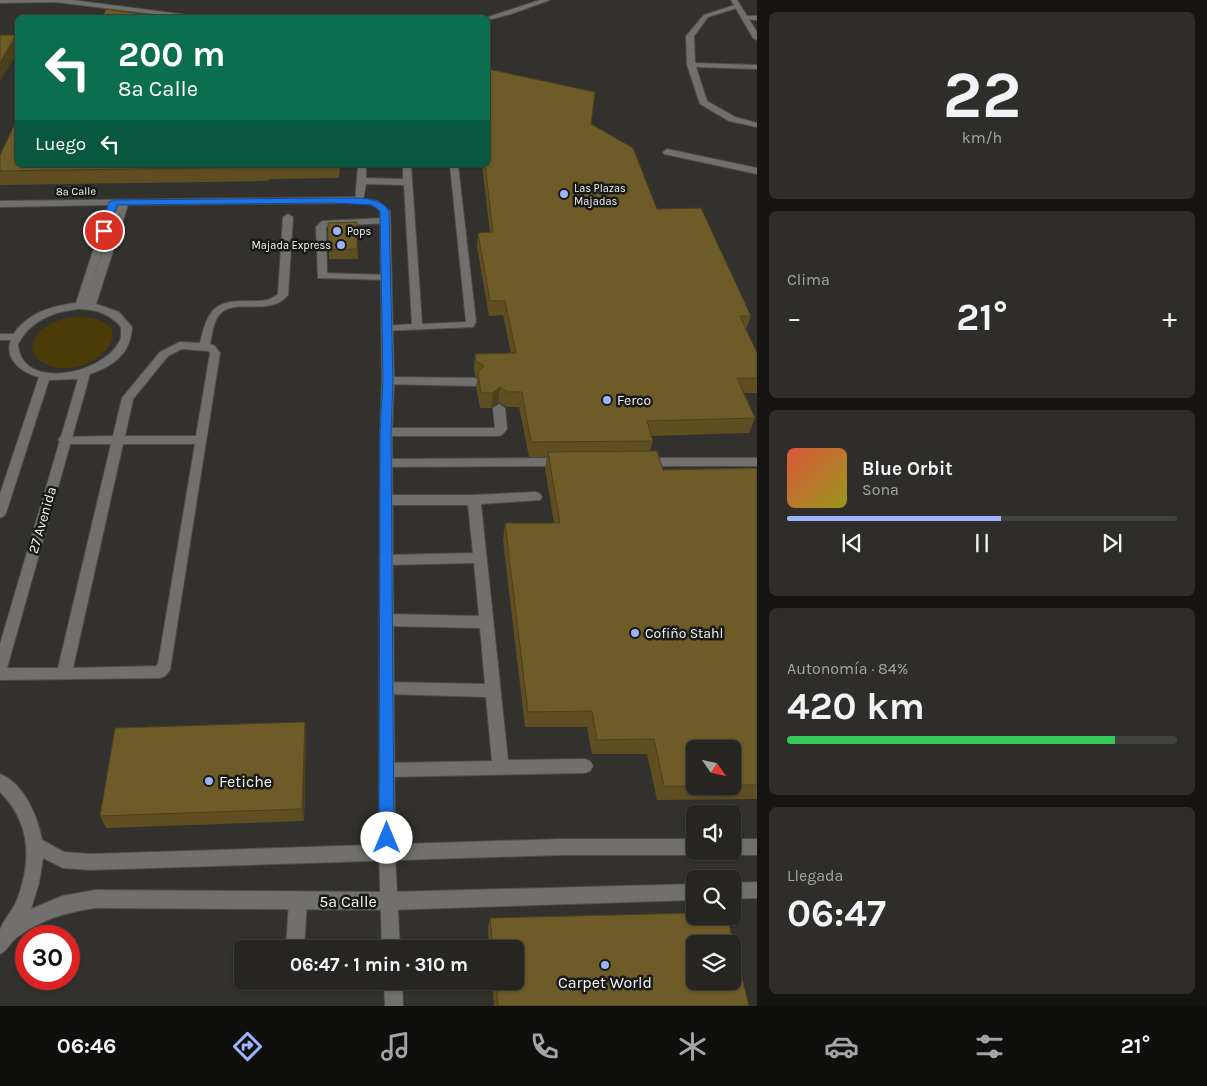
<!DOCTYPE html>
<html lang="es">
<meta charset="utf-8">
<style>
body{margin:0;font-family:Karla,sans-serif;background:#2e2d2a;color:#f1f3f6;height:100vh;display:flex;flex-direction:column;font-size:19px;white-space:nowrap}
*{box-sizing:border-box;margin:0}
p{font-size:16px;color:#a4a5a5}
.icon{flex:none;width:28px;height:28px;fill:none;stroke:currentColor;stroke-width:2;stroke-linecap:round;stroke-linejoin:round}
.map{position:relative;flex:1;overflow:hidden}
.side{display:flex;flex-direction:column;gap:12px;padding:12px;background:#151413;width:450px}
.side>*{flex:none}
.guide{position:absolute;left:15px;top:15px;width:475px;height:152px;border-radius:8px;box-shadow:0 1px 4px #0004,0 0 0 1px #424240;background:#0b6e4f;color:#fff;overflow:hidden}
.needle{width:32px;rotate:124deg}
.buttons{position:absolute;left:686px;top:740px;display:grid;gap:10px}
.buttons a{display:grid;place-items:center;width:55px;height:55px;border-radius:8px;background:#262522;box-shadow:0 1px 4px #0004,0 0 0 1px #424240;font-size:25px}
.speed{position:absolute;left:15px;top:925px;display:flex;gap:10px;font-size:25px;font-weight:700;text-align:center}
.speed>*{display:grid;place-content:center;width:65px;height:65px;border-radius:50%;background:#262522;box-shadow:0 1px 4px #0004,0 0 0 1px #424240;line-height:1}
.speed .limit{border:8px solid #d22;background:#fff;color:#111}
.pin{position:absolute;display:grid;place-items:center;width:42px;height:42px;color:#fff;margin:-21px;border:2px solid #fff;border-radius:50%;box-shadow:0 1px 5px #0007}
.me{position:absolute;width:55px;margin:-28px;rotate:0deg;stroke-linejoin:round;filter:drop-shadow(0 0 4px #0008)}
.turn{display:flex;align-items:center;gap:18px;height:105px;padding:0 20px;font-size:22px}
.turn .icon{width:65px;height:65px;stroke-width:2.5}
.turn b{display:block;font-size:35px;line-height:42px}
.then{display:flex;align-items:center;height:48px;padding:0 20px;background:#0003;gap:10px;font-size:19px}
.big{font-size:38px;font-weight:700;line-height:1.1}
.side .widget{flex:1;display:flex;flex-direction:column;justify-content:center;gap:8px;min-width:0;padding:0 18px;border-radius:8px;background:#2e2d2a}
.side .dial{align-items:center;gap:0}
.dial b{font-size:65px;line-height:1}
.song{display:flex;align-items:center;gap:15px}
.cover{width:60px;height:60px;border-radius:8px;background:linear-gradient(135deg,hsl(10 70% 55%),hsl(60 70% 35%))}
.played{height:5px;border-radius:2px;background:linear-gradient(90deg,#9db4fd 55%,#424240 55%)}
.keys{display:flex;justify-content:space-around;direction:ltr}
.heat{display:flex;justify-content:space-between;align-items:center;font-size:28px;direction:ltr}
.charge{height:8px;border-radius:4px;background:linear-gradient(90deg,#34c759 84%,#424240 0)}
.trip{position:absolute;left:234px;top:940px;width:290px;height:50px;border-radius:8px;background:#262522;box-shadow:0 1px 4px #0004,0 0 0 1px #424240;font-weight:700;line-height:50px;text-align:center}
.tab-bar{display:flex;height:80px;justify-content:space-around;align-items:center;background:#0f0f0e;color:#a4a5a5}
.tab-bar .icon{width:35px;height:35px}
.tab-bar .current{color:#9db4fd}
.tab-bar b{font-size:22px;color:#f1f3f6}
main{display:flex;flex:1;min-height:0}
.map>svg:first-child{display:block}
.green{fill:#4b3b07}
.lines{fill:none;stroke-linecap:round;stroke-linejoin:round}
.service-casing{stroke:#4d4c49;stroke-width:2}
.minor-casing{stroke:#4d4c49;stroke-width:2}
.tertiary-casing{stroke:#4d4c49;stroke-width:2}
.service{fill:#71706e;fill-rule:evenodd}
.minor{fill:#71706e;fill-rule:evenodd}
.tertiary{fill:#71706e;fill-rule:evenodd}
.wall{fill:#5e4e22;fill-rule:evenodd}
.shaded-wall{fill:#4c401c}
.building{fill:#6d5b28;stroke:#4c401c;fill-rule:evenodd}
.route{fill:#1a73e8;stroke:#114b97}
.poi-dot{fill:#9db4fd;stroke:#191917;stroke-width:2}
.labels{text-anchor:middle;stroke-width:5;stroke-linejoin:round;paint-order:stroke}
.far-poi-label{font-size:11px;fill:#f5f5f3;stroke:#191917;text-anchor:start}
.far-street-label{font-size:11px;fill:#f5f5f3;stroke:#191917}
.poi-label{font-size:14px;fill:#f5f5f3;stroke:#191917;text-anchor:start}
.street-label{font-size:14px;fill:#f5f5f3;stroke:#191917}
.near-poi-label{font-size:16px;fill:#f5f5f3;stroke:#191917;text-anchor:start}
.near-street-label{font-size:16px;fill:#f5f5f3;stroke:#191917}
</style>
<main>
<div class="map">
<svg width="757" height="1006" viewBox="0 0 757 1006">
<rect width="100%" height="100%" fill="#32312d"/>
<path class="green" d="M 76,317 C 152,318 94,383 48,365 C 24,356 30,335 50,324 C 58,320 67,318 76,317 Z"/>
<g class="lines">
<defs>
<path id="service" d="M 738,4 L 741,6 L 740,7 L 708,17 L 694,36 L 695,63 L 757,65 L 757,69 L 696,67 L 707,101 L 735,117 L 757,123 L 757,127 L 729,121 L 700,104 L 687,65 L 686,36 L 704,15 Z
M 745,16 L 757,16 L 757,20 L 743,19 L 743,17 Z
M 667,149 L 757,168 L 757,174 L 664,154 L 663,152 Z
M 358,165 L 366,165 L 366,178 L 403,179 L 403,165 L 411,165 L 422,324 L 466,322 L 450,165 L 458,165 L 476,322 L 473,327 L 382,331 L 381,329 L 386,326 L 412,324 L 404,185 L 366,184 L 363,201 L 355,203 Z
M 288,214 L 293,217 L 288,295 C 269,318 235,296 219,315 C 213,322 212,335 210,344 L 215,346 L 220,353 L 170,670 L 165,676 L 160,678 L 0,680 L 0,668 L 58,668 L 111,444 L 64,444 L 58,440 L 60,437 L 113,436 L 122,398 L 160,352 L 180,342 L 200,343 C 208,308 215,300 252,301 C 262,301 270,301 278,294 L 283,217 ZM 182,349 L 208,351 L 210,353 L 196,436 L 125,436 L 133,399 L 168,356 ZM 123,444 L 195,444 L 158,664 L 156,666 L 73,668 Z
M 385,218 L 388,219 L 388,223 L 328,226 L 326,228 L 327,273 L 385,275 L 389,276 L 389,280 L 318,278 L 316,227 L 322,221 Z
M 0,334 L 16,334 L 21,337 L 16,340 L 0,340 Z
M 388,377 L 475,378 L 481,382 L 475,386 L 384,384 L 382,381 L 384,378 Z
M 499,404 L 505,408 L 507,429 L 502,435 L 498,436 L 386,436 L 380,432 L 386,428 L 495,428 L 493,408 Z
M 562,458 L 568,462 L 562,466 L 386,467 L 380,463 L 386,459 Z
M 645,458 L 757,458 L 757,466 L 645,466 L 639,462 Z
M 536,492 L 540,494 L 542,497 L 540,500 L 481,504 L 508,760 L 585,759 L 590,761 L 593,766 L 590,771 L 585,773 L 387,777 L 382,775 L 379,770 L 382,765 L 387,763 L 492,761 L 486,697 L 386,694 L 381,692 L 379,688 L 381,684 L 386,682 L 485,684 L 480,628 L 386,626 L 381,624 L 379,620 L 381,616 L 386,614 L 479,616 L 474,563 L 386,565 L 381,564 L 379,560 L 381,556 L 386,555 L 473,553 L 468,505 L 386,505 L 380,500 L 386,495 L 474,495 Z
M 298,892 L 304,895 L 307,901 L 304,949 L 286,949 L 289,901 L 292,895 Z"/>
<path id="minor" d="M 0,0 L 72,0 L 211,18 L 186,18 L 55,2 L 0,3 Z
M 540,0 L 550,0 L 511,14 L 488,20 L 488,18 L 485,18 Z
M 354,197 L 378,201 L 390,211 L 394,381 L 392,432 L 395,854 L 400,949 L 382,949 L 379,854 L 380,432 L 382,381 L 380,211 C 373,203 364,203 354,203 L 128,205 L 96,304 L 119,312 L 132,327 C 131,353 114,366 90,374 L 7,668 L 5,672 L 0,674 L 0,644 L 78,379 L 49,380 L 6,513 L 4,516 L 0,518 L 0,494 L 39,377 C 2,367 0,337 31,317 C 44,308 60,305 76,303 L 108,205 L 0,207 L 0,201 ZM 117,205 L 118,205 L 92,283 ZM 79,309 C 96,309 110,314 121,327 C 121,332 122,338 119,342 C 103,374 21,392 18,344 C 31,320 53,312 79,309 Z
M 384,981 L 402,981 L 403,1006 L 385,1006 Z"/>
<path id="tertiary" d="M 731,0 L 737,0 L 757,32 L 757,40 L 753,38 Z
M 0,774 C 24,783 38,817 42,840 L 64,852 L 90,854 L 560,839 L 695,839 L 695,851 L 701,851 L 695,855 L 560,855 L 90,870 L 63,868 L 43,858 L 39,883 L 31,909 L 62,896 L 95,890 L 389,892 L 695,884 L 695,900 L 389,910 L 95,908 C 63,913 43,919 16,938 C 10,943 8,950 0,954 C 0,947 0,937 0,930 C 2,922 13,910 17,900 C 32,860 31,823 0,792 Z
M 732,839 L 757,839 L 757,855 L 732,855 L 726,853 L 732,851 Z
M 757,882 L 757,898 L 732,899 L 732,883 Z"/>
</defs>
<use href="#service" class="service-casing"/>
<use href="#minor" class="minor-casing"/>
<use href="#tertiary" class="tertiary-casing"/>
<use href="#service" class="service"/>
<use href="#minor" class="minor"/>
<use href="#tertiary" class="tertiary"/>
</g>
<path class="wall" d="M 591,124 L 657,209 L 751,316 L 746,329 L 757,353 L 757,393 L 744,393 L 755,418 L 749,433 L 651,436 L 653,441 L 650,451 L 663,470 L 757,468 L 757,799 L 657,800 L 647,754 L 592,754 L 587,727 L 525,727 L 503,540 L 505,523 L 554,523 L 545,468 L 547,457 L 529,457 L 519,407 L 507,407 L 498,402 L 491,408 L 480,408 L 476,387 L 477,378 L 475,376 L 474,369 L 475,354 L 511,353 L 503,315 L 489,316 L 477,247 L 478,233 L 490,232 L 482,165 L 488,165 ZM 695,749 L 732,749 L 732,786 L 695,786 Z
M 0,155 L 18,165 L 340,165 L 339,178 L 269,179 L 268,181 L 0,185 Z
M 357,222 L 358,259 L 329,259 L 328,223 Z
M 306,734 L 304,821 L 106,828 L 100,816 Z
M 490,918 L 749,1006 L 494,1006 L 492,981 L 515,981 L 515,949 L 489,949 L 488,929 Z"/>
<path class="shaded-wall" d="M 16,35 L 18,39 L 18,51 L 0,82 L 0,63 Z
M 500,387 L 498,402 L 491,408 L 493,393 Z
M 305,722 L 306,734 L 304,821 L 302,809 Z"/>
<path class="building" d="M 106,9 L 170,18 L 102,18 Z
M 0,35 L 16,35 L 0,63 Z
M 488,69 L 595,92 L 591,124 L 633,148 L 657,209 L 701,208 L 751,316 L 740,316 L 757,353 L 757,378 L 737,378 L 755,418 L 647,421 L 653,441 L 531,442 L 522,392 L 508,392 L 500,387 L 493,393 L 481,393 L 478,372 L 484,366 L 476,361 L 475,354 L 516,353 L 505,301 L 490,301 L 478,233 L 493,232 L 485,165 L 488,165 Z
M 18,117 L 18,165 L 267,165 L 267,167 L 0,171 L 0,155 Z
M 357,222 L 357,249 L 328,250 L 328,223 Z
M 657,451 L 663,470 L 757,468 L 757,785 L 732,785 L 732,749 L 695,749 L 695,786 L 664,786 L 654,739 L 597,740 L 592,711 L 528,712 L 505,523 L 560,523 L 548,452 Z
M 305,722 L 302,809 L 100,816 L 115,728 Z
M 695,913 L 695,916 L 727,916 L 749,1006 L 498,1006 L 496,981 L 515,981 L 515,949 L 493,949 L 490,918 ZM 695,944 L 732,944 L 732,981 L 695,981 Z"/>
<path class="route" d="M 333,198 C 351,199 378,194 389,211 L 393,381 L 391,432 L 394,838 L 392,843 L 387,845 L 382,843 L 379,838 L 380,432 L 383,381 L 380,211 L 372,205 L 333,203 L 117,205 L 109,231 L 104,234 L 100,231 L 109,202 L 114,200 Z"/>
<g class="poi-dot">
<circle cx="564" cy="194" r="5"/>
<circle cx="337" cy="231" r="5"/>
<circle cx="341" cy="245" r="5"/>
<circle cx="607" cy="400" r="5"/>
<circle cx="635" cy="633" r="5"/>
<circle cx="209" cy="781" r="5"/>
<circle cx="605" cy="965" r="5"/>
</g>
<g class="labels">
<g class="far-poi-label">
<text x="574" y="192">Las Plazas<tspan x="574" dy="13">Majadas</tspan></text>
<text x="347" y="235">Pops</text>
<text x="331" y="249" text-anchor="end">Majada Express</text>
</g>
<g class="far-street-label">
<text transform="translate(76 191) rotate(-1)" y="4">8a Calle</text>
</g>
<g class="poi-label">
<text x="617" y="405">Ferco</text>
<text x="645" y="638">Cofiño Stahl</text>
</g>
<g class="street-label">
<text transform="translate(42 520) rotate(-74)" y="5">27 Avenida</text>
</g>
<g class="near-poi-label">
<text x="219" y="787">Fetiche</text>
<text x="605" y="988" text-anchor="middle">Carpet World</text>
</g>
<g class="near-street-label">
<text x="348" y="907">5a Calle</text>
</g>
</g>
</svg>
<div class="buttons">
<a><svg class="needle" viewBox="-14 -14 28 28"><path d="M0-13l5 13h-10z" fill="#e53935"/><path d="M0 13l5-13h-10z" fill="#a4a5a5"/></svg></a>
<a><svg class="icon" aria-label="sound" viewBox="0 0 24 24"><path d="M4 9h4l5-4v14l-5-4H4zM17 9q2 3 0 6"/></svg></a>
<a><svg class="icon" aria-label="search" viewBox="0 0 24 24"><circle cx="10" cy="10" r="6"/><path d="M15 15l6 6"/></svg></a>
<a><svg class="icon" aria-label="layers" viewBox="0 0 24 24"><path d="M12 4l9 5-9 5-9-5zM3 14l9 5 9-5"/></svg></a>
</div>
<div class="speed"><div class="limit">30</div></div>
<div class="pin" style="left:104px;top:231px;background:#d93025"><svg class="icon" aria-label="arrive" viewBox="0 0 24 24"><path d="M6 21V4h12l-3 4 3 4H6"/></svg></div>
<svg class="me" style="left:387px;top:838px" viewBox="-20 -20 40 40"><circle r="19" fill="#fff"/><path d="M0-13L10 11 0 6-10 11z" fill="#1a73e8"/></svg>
<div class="trip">06:47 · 1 min · 310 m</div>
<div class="guide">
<div class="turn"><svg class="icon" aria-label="left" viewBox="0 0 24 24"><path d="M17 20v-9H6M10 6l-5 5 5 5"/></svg><div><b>200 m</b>8a Calle</div></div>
<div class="then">Luego<svg class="icon" aria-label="left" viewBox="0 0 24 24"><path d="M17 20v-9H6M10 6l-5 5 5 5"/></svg></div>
</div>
</div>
<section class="side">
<div class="widget dial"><b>22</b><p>km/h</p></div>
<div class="widget"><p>Clima</p>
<div class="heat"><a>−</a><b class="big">21°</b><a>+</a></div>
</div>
<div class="widget">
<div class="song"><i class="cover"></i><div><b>Blue Orbit</b><p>Sona</p></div></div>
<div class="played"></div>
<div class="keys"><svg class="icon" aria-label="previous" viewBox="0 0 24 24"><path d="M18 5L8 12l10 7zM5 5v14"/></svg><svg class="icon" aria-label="pause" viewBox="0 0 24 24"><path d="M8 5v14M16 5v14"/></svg><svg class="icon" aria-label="next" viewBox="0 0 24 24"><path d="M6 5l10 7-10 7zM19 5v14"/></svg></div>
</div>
<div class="widget"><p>Autonomía · 84%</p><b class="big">420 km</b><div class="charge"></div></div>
<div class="widget"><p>Llegada</p><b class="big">06:47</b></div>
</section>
</main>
<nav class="tab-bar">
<b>06:46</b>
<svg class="icon current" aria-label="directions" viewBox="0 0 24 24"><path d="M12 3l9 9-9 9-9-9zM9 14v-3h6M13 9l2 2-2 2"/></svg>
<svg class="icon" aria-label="music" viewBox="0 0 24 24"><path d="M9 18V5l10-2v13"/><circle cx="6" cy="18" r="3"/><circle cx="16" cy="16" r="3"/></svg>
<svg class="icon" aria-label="phone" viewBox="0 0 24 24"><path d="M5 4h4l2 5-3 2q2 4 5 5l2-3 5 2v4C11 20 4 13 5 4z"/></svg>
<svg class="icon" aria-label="climate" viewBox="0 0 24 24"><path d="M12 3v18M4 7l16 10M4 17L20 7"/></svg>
<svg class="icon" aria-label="car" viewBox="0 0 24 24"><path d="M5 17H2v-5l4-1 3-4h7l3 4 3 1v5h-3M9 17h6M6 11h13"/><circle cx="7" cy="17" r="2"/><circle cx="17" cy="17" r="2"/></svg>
<svg class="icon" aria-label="filters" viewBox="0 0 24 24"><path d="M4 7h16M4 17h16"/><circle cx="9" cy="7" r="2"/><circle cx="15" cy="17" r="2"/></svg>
<b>21°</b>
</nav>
